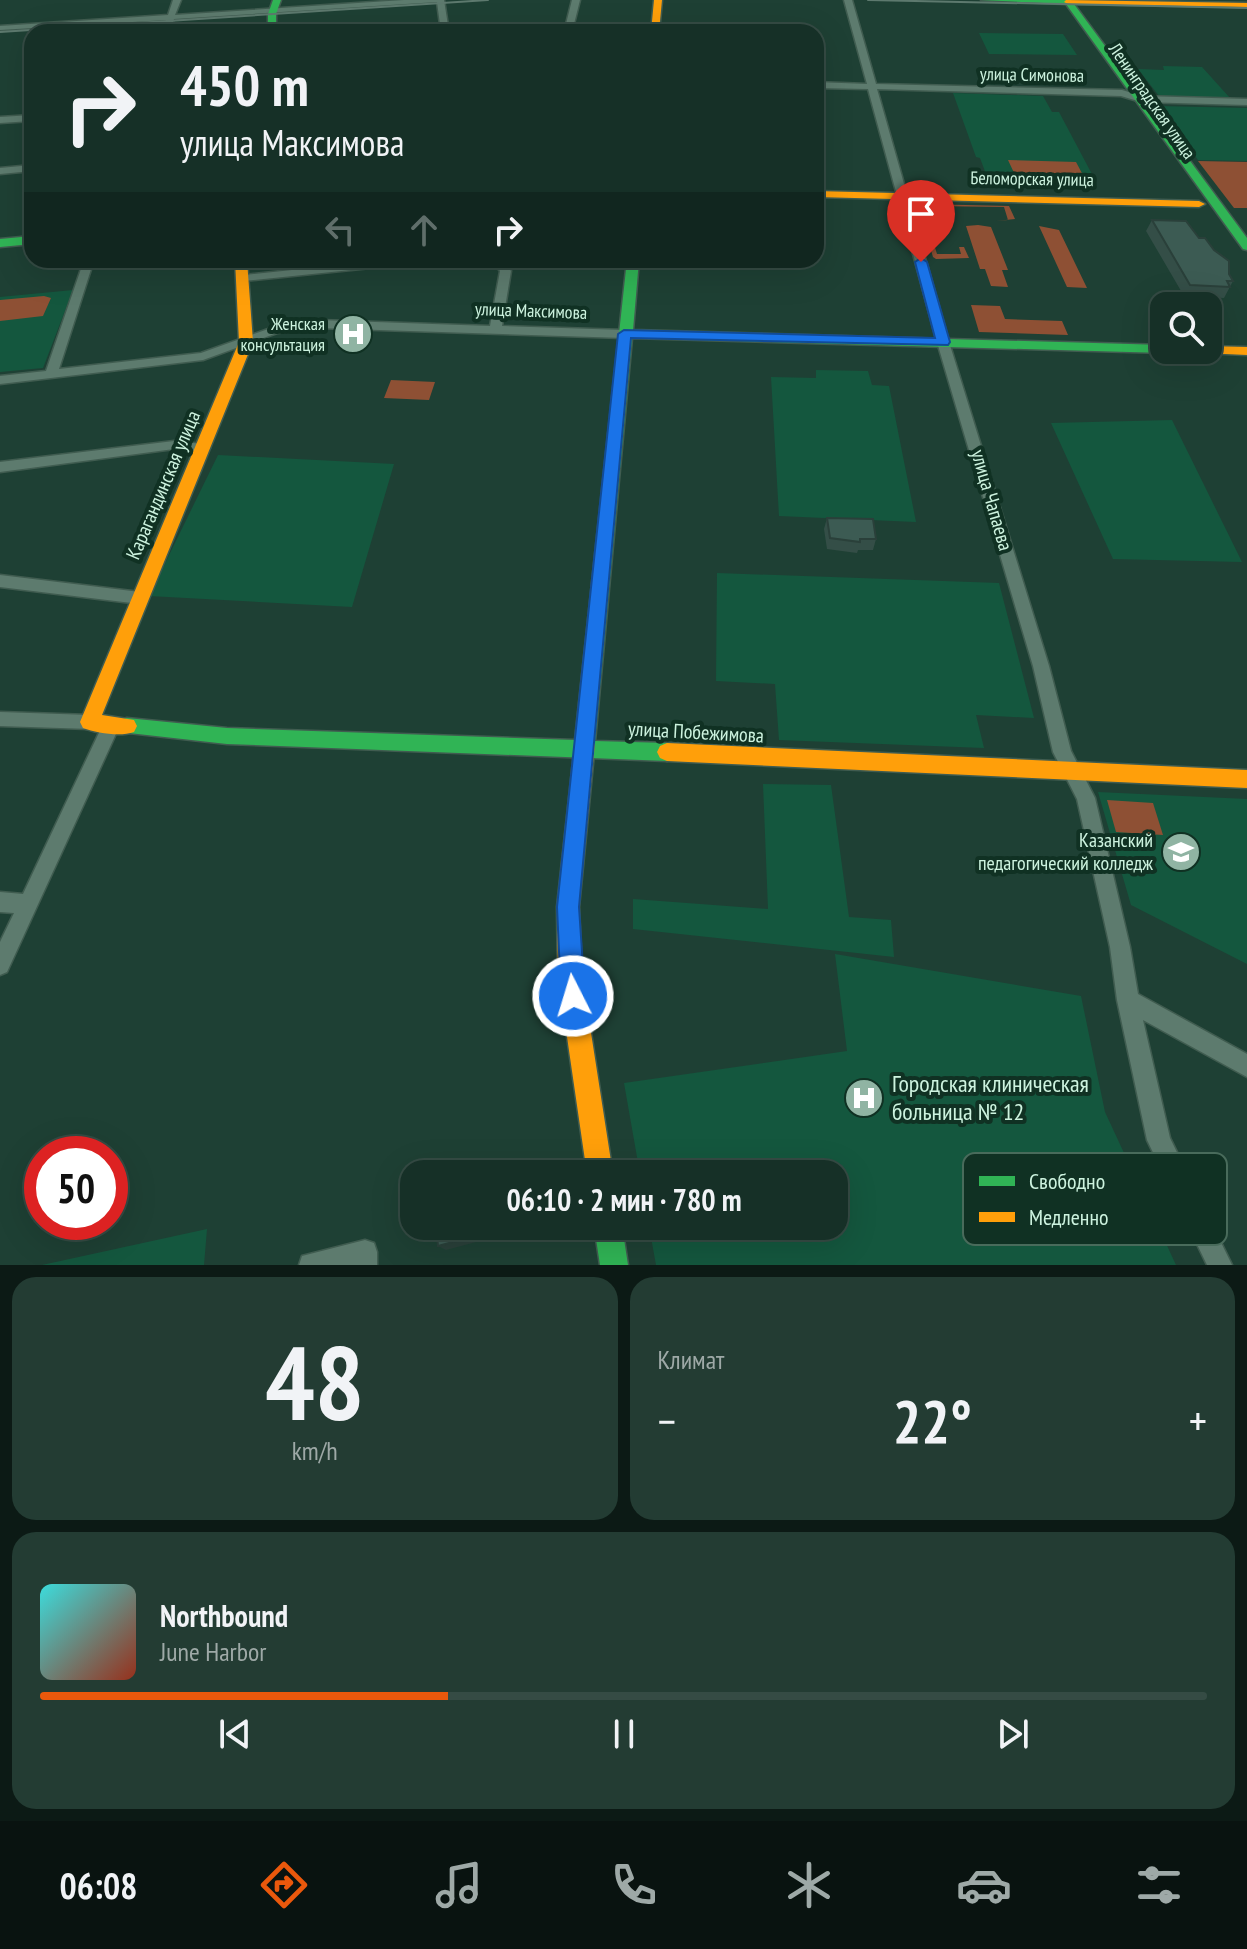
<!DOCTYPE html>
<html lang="ru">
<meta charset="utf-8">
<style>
body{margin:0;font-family:"PT Sans Narrow",sans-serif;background:#233c33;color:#f1f3f6;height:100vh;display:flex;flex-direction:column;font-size:30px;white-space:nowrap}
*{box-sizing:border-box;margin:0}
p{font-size:26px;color:#9ea9a7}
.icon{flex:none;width:44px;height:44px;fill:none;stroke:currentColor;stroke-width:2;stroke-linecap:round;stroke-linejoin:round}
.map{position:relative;height:1265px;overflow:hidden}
.details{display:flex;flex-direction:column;gap:12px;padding:12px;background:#0c1a15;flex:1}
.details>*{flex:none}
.banner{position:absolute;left:24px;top:24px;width:800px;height:244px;border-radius:24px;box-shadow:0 8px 32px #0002,0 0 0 2px #354b44;background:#163027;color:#f1f3f6;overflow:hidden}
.buttons{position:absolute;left:1150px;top:292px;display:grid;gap:16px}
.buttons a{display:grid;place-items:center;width:72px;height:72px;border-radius:16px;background:#163027;box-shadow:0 8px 32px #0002,0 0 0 2px #354b44;font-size:40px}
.speed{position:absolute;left:24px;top:1136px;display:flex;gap:16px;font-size:40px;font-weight:700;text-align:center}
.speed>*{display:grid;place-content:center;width:104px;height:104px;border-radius:50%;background:#163027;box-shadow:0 8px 32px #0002,0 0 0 2px #354b44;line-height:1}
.speed .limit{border:12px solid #d22;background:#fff;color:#111}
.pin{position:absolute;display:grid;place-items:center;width:68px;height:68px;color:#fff;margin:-82px -34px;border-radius:50% 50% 50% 0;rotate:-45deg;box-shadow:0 0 8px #0007}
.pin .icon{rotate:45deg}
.me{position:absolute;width:88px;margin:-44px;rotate:355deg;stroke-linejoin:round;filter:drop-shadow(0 0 6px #0008)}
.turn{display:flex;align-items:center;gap:28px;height:168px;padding:0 24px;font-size:36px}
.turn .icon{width:104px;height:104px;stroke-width:2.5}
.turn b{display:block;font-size:56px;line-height:68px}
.lanes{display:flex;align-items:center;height:76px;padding:0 24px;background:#0003;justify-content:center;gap:40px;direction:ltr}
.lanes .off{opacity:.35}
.big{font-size:60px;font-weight:800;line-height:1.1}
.details .card{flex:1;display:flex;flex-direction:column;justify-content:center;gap:12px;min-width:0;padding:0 28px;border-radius:24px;background:#233c33}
.details .dial{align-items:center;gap:0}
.dial b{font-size:104px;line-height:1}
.song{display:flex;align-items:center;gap:24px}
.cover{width:96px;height:96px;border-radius:12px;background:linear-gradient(135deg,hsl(180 70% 55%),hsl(10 70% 35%))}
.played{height:8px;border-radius:4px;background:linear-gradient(90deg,#ea580c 35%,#354b44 35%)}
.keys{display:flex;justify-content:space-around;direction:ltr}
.heat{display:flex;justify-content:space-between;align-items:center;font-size:44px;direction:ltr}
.details .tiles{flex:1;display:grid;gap:12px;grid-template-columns:1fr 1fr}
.card:last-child{grid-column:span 2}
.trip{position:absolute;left:400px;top:1160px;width:448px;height:80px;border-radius:24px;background:#163027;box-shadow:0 8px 32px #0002,0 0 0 2px #354b44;font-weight:800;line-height:80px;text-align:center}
.dock{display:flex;height:128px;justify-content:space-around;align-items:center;background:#091310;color:#9ea9a7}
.dock .icon{width:56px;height:56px}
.dock .current{color:#ea580c}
.dock b{font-size:36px;color:#f1f3f6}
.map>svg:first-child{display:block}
.built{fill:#14573e}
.green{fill:#8e5034}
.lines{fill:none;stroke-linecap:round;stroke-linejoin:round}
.street-casing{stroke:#405c50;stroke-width:3}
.fast-casing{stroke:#405c50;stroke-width:3}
.slow-casing{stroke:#405c50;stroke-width:3}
.street{fill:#5d7b6e;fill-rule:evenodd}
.fast{fill:#30b455;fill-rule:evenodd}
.slow{fill:#ff9f0a;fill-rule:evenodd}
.tram{stroke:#5d796e;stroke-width:2}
.wall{fill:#344e47}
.shaded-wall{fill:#2a403a}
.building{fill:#3c5b53;stroke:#2a403a;stroke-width:2}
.route{fill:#1a73e8;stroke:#114b97;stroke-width:2}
.labels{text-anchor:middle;stroke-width:8;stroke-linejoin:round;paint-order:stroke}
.far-street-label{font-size:18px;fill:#cdf3df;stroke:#103123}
.far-poi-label{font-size:18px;fill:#cdf3df;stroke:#103123;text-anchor:end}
.street-label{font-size:20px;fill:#cdf3df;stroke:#103123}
.poi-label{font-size:20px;fill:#cdf3df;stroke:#103123;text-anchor:end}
.near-poi-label{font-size:24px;fill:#cdf3df;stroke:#103123;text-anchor:start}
.key{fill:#103123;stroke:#496b5b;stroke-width:2}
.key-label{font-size:22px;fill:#cdf3df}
</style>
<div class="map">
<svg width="1247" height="1265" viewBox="0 0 1247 1265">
<rect width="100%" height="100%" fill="#1e4034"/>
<path class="built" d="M 979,33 L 1063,34 L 1077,55 L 989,54 Z
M 1163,66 L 1202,67 L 1230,98 L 1159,96 L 1138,69 L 1164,70 Z
M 953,93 L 1043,96 L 1052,112 L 1059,112 L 1094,178 L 986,174 L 980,158 L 976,157 Z
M 1158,106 L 1247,108 L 1247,161 L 1198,160 Z
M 73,290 L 43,368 L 0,372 L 0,297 Z
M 816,370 L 868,371 L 872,385 L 889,386 L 916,522 L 779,516 L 771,377 L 816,378 Z
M 1172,420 L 1242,562 L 1113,559 L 1051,423 Z
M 218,455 L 394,464 L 352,607 L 149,596 Z
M 717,573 L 999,583 L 1034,718 L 976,715 L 984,748 L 779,740 L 775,684 L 716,681 Z
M 763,784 L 831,785 L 849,917 L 891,920 L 894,957 L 633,929 L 633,899 L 768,909 Z
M 1098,792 L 1247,799 L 1247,964 L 1131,905 Z
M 835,954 L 1081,996 L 1105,1112 L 1176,1265 L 656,1265 L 649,1226 L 834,1226 L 834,1174 L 640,1174 L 624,1083 L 847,1051 Z
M 207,1229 L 204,1265 L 42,1265 Z"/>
<path class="green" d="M 1008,160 L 1076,162 L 1084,177 L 1015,175 Z
M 1198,161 L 1247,162 L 1247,208 L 1234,208 Z
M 923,204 L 1009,206 L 1015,219 L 996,221 L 1008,220 L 1004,207 L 930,206 L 923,209 L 937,254 L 961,254 L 959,247 L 964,247 L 969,258 L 936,259 L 933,257 L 918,207 Z
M 978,225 L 991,227 L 1008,270 L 1002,270 L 1008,287 L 991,286 L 985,269 L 980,269 L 966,226 Z
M 1039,226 L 1059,230 L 1087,288 L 1067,287 Z
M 44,296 L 51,298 L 43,316 L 0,321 L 0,300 Z
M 971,305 L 1000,306 L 1005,319 L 1062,321 L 1068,335 L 979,332 Z
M 391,380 L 435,382 L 429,400 L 384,398 Z
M 1107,800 L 1153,803 L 1163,835 L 1116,832 Z"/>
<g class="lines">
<defs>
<path id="street" d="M 173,0 L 181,0 L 175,15 L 404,0 L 444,0 L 449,32 L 441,32 L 437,2 L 174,19 L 169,32 L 161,32 L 166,20 L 0,30 L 0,26 L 168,15 Z
M 572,0 L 580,0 L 572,32 L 564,32 L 565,28 L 462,32 L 566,24 Z
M 844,0 L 852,0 L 876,84 L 1122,90 L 1142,96 L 1247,99 L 1247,105 L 1141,102 L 1121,96 L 877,89 L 949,342 L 1049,666 L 1071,751 L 1095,798 L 1130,947 L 1138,994 L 1247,1054 L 1247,1077 L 1143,1020 L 1170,1138 L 1232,1265 L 1207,1265 L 1147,1140 L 1117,1000 L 1110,947 L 1077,799 L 1053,752 L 1033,666 L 937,342 L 868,89 L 816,88 L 816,82 L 867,84 Z
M 32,115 L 32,121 L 0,123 L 0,117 Z
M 32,165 L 32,171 L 0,174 L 0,168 Z
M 84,260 L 94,260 L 59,369 L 201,353 L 271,328 L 318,320 L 490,326 L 500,271 L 491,260 L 502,260 L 511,271 L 502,326 L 624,330 L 630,334 L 624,338 L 318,328 L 277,333 L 203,360 L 0,384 L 0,376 L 46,371 Z
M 387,260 L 424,260 L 419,263 L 244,281 L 238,278 L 244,275 Z
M 174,441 L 203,444 L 210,448 L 203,452 L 174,449 L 0,472 L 0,462 Z
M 0,575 L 140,592 L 148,598 L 140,604 L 0,587 Z
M 0,712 L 90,715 L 96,717 L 99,722 L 96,727 L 90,729 L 0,726 Z
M 111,718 L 117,720 L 120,725 L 7,972 L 0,975 L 0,942 L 14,913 L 0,912 L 0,892 L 23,894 L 105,720 Z
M 365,1240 L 374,1243 L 377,1252 L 377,1265 L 299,1265 L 302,1256 Z"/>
<path id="fast" d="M 273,0 L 281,0 L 276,14 L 276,32 L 268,32 L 268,14 Z
M 981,0 L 1071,0 L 1247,238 L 1247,250 L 1243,249 L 1066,4 Z
M 32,236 L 32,244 L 0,247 L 0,239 Z
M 627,260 L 639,260 L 633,330 L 1164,345 L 1164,350 L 1170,350 L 1164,353 L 632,338 L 595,741 L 667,743 L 674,746 L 677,752 L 674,758 L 667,761 L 227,744 L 120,732 L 117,726 L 120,720 L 127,718 L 227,728 L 575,740 Z
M 594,1226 L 622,1226 L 628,1265 L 600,1265 Z"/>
<path id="slow" d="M 654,0 L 662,0 L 659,32 L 651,32 Z
M 1066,0 L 1247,3 L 1247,7 L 1068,4 L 1064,2 Z
M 816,191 L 1199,201 L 1205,204 L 1199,207 L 816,197 Z
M 235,260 L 247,260 L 253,342 L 102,715 L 134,720 L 137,726 L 134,732 C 120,737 97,733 83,728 L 80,722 L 239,342 Z
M 1208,346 L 1247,347 L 1247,355 L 1203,353 L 1201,350 L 1208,350 Z
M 585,734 L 592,737 L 595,743 L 579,907 L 582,975 L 613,1174 L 587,1174 L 558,975 L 557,907 L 575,743 L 578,737 Z
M 667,743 L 1247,770 L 1247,788 L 667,761 L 660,758 L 657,752 L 660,746 Z"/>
</defs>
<use href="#street" class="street-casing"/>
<use href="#fast" class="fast-casing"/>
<use href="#slow" class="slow-casing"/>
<use href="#street" class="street"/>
<use href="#fast" class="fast"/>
<use href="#slow" class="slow"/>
<path class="tram" d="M 868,0 L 1247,8
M 0,32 L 488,0"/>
</g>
<path class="wall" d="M 1152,220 L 1199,238 L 1214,250 L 1233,281 L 1224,298 L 1184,296 L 1146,231 Z
M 827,518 L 876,539 L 873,550 L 858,550 L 857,553 L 827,549 L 824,529 Z"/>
<path class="shaded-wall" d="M 512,1226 L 521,1226 L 521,1230 L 446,1250 L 438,1246 Z"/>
<path class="building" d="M 1152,220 L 1186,221 L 1199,238 L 1205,238 L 1214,250 L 1229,261 L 1229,274 L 1233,281 L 1227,281 L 1230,287 L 1190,285 Z
M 827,518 L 873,519 L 876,539 L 860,539 L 860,542 L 830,538 Z
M 436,1226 L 512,1226 L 438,1246 Z"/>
<path class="route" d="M 921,258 L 927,262 L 950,342 L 948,345 L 631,338 L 579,907 L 585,996 L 582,1004 L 573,1008 L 565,1004 L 561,996 L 557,907 L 618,334 L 624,330 L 935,338 L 915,262 Z"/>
<defs>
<symbol id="hospital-disc" viewBox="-11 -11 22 22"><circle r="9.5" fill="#90b4a3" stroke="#103123"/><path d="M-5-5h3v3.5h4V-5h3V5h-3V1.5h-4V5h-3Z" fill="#fff"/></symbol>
<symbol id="university-disc" viewBox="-11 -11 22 22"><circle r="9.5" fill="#90b4a3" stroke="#103123"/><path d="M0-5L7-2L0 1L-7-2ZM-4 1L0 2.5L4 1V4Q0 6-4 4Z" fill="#fff"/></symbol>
</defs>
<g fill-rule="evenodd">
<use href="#hospital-disc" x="331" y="312" width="44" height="44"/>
<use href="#university-disc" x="1159" y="830" width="44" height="44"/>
<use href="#hospital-disc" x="842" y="1076" width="44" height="44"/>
</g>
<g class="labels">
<g class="far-street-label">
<text transform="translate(1032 75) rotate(1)" y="6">улица Симонова</text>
<text transform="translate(1152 101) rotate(55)" y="6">Ленинградская улица</text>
<text transform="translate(1032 179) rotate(1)" y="6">Беломорская улица</text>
<text transform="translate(531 311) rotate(2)" y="6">улица Максимова</text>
</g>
<g class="far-poi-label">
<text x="325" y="330">Женская<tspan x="325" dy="21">консультация</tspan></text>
</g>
<g class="street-label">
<text transform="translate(163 485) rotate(-67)" y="7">Карагандинская улица</text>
<text transform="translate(992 500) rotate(74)" y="7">улица Чапаева</text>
<text transform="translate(696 732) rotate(3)" y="7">улица Побежимова</text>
</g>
<g class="poi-label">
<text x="1153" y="847">Казанский<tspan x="1153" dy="23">педагогический колледж</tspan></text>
</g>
<g class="near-poi-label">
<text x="892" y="1092">Городская клиническая<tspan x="892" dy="28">больница № 12</tspan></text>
</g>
</g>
<rect x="963" y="1153" width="264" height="92" rx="12" class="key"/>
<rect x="979" y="1176" width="36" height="10" fill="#30b455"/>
<rect x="979" y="1212" width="36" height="10" fill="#ff9f0a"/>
<g class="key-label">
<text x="1029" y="1189">Свободно</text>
<text x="1029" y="1225">Медленно</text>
</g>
</svg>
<div class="buttons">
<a><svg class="icon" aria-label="search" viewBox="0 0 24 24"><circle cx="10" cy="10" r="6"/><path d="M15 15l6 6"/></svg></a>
</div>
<div class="speed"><div class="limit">50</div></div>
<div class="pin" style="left:921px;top:262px;background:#d93025"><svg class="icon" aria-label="arrive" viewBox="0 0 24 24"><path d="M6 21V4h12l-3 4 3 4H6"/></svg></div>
<svg class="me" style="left:573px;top:996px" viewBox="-20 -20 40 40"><circle r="17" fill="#1a73e8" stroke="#fff" stroke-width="3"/><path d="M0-11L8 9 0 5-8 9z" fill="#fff"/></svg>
<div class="trip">06:10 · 2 мин · 780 m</div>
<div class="banner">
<div class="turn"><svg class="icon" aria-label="right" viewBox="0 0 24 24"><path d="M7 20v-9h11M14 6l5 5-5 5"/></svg><div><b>450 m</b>улица Максимова</div></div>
<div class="lanes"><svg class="icon off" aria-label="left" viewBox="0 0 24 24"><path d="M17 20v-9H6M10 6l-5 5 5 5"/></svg><svg class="icon off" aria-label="ahead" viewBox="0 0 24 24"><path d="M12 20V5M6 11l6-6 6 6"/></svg><svg class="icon" aria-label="right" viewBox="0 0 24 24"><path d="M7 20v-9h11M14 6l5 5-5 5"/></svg></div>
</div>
</div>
<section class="details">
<div class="tiles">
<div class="card dial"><b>48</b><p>km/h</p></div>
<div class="card"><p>Климат</p>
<div class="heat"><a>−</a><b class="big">22°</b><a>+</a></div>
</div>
<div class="card">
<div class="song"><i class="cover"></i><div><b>Northbound</b><p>June Harbor</p></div></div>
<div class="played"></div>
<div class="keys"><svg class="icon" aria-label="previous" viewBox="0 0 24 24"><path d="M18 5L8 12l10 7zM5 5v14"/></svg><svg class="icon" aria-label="pause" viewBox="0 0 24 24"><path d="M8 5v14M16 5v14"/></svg><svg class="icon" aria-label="next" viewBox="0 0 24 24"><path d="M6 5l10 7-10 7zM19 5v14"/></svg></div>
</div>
</div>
</section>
<nav class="dock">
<b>06:08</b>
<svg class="icon current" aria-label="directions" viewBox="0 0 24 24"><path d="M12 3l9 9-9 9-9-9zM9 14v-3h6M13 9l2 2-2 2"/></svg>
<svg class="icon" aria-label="music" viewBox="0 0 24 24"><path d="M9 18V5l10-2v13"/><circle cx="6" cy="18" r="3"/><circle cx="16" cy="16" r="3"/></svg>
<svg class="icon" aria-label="phone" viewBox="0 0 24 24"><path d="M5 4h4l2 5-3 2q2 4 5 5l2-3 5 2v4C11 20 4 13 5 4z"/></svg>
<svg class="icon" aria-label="climate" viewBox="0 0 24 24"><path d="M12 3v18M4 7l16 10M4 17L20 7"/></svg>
<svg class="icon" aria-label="car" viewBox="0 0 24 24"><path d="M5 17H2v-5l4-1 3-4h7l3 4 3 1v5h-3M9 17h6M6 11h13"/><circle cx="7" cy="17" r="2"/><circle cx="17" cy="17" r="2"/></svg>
<svg class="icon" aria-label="filters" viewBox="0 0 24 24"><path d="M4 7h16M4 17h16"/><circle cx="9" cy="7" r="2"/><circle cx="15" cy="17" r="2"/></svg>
</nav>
